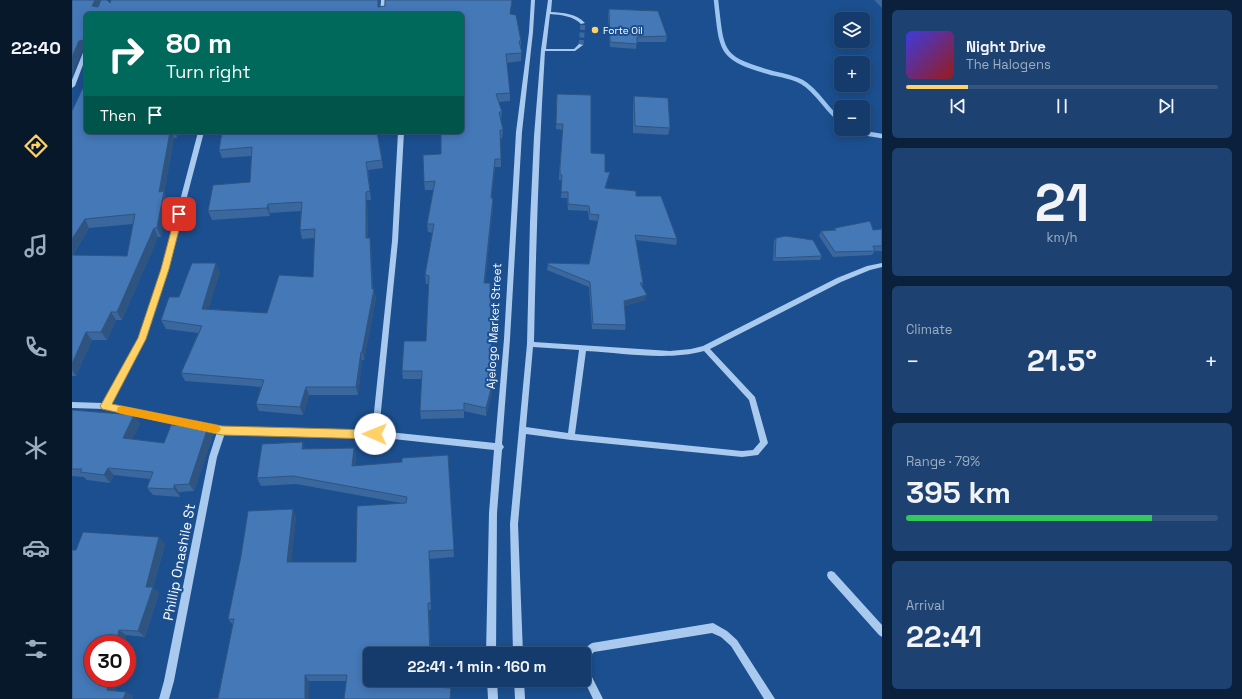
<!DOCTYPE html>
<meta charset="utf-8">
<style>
body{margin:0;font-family:"Space Grotesk",sans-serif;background:#1d4271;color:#f1f3f6;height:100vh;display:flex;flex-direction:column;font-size:15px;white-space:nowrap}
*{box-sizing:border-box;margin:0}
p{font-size:13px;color:#9dadc1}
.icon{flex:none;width:22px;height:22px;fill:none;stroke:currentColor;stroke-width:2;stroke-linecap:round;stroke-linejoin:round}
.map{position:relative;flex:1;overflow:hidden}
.panel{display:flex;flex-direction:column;gap:10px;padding:10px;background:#0b203b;width:360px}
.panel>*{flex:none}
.top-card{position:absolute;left:12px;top:12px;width:380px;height:122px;border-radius:6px;box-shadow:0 2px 10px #0003,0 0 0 1px #33557e;background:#00695c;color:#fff;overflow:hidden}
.tools{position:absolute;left:762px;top:12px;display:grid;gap:8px}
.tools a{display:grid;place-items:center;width:36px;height:36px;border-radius:6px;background:#143b6b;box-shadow:0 2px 10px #0003,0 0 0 1px #33557e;font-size:20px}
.speed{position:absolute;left:12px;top:635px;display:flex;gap:8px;font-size:20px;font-weight:700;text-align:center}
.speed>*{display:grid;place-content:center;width:52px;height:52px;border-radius:50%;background:#143b6b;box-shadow:0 2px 10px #0003,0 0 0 1px #33557e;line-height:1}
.speed .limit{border:6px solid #d22;background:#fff;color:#111}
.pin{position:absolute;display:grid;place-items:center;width:34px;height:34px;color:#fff;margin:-17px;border-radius:8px;box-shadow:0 2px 6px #0006}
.me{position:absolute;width:44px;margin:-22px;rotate:271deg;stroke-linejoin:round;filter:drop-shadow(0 0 3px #0008)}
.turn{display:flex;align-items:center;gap:14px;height:84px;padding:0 16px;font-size:18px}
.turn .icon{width:52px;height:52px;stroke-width:2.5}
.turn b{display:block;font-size:28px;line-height:34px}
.then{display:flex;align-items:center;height:38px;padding:0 16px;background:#0003;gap:8px;font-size:15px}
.big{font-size:30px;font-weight:800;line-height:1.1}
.panel .card{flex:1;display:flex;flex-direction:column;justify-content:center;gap:6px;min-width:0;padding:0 14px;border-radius:6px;background:#1d4271}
.panel .dial{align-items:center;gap:0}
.dial b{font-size:52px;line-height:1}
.song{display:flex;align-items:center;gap:12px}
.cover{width:48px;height:48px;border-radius:6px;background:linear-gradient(135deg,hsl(240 70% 55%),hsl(0 70% 35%))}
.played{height:4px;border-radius:2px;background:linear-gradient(90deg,#ffd166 20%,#33557e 20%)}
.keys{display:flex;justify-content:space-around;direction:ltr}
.heat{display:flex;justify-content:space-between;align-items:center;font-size:22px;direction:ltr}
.charge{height:6px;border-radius:3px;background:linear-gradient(90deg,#34c759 79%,#33557e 0)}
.trip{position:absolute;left:291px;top:647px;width:228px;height:40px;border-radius:6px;background:#143b6b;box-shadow:0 2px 10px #0003,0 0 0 1px #33557e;font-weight:800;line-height:40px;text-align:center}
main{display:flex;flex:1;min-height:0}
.menu{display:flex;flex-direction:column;width:72px;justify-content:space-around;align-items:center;background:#08182b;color:#9dadc1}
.menu .icon{width:28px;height:28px}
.menu .on{color:#ffd166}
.menu b{font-size:18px;color:#f1f3f6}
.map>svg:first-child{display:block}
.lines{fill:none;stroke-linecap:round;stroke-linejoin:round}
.stream{stroke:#9cc4f0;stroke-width:4.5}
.minor-tunnel{stroke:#3d69a0;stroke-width:5;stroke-dasharray:5 2.5;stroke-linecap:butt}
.minor{fill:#a9c9ee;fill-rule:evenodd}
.wall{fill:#3a679d;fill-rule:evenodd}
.shaded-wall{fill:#305480}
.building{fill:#4478b7;stroke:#305480}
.route{fill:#ffd166;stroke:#a68842}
.slow{fill:#f59e0b}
.poi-dot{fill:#ffd166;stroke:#1b4f8f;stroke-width:1.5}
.labels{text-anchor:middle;stroke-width:4;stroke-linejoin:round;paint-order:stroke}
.far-poi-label{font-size:10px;fill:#fff;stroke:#1b4f8f;text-anchor:start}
.street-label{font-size:12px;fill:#fff;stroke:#1b4f8f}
.near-street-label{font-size:14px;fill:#fff;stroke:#1b4f8f}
</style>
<main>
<nav class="menu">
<b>22:40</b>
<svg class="icon on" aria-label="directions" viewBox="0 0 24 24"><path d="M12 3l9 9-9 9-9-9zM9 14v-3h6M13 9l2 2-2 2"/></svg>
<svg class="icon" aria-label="music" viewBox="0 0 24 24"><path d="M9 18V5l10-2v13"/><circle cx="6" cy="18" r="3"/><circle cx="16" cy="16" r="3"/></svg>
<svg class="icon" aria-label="phone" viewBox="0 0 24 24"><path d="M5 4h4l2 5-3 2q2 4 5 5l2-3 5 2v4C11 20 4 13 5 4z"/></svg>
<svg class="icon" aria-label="climate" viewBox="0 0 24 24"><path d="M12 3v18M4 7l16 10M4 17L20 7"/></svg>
<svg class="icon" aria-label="car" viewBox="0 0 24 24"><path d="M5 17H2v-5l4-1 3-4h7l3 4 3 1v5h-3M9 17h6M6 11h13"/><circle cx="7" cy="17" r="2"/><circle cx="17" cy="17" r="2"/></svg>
<svg class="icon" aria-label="filters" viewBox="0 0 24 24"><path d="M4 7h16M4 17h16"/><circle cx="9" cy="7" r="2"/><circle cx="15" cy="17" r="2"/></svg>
</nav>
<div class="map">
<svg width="810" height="699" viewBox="0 0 810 699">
<rect width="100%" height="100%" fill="#1b4f8f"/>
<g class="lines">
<path class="stream" d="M 644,0 C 650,53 647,58 700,73 C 710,75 721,77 730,82 C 746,91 754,110 769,121
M 781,129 L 785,132 L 810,136"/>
<path class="minor-tunnel" d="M 509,45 L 511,23"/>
<path class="minor" d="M 309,0 L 313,0 L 312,14 L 308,14 Z
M 459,0 L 463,0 L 461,32 L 450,132 L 438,339 L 430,444 L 432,447 L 430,450 L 425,513 L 424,654 L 414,654 L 417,513 L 422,450 L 303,437 L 153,433 L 145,457 L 102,681 L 97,699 L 87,699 L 92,681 L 137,457 L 145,432 L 33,409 L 0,408 L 0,402 L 31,403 L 67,339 L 90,269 L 126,132 L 132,132 L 96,269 L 73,339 L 38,404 L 150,427 L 300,431 L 320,241 L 326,132 L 332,132 L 326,241 L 307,431 L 423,443 L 432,339 L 444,132 L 457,32 Z
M 476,0 L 480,0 L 479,12 C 491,13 504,13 513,23 L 509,24 C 501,16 490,15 478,14 L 474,49 L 502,49 L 507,44 L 511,45 L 503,51 L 473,51 C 467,148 464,245 462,342 L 598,351 L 619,349 L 631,346 L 765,278 L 795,266 L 810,263 L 810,267 L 798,270 L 769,282 L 638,349 L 683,397 L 696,443 L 686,455 L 670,457 L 499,440 L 454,434 L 446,524 L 451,654 L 441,654 L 438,524 L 455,344 L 458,222 L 462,136 L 469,50 ZM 461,347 L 507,350 L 496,433 L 454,427 ZM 514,351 C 551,353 596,361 632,351 L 677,400 L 688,442 L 681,450 L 670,451 L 503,434 Z
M 12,50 L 14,50 L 14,57 L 3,86 L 0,88 L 0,80 Z
M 759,571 L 762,572 L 810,625 L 810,637 L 807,635 L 756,578 L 755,575 L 756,572 Z
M 641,623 L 655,631 L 665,640 L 703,699 L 692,699 L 659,646 L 649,637 L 640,633 L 522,652 L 515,659 L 512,661 L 512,654 L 508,654 L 517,645 L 520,643 Z
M 512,665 L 515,667 L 531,699 L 521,699 L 512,680 Z
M 415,680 L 425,680 L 426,699 L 416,699 Z
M 442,680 L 452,680 L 453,699 L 443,699 Z"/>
</g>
<path class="wall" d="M 0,0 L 29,0 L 38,3 L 39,0 L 308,0 L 307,7 L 439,14 L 449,41 L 449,61 L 435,63 L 438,93 L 438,101 L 427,102 L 430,112 L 429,120 L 431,130 L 430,138 L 428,139 L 429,159 L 429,167 L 423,167 L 419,198 L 421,207 L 413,283 L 420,385 L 420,393 L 414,416 L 392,411 L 392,418 L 349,419 L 348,411 L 350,379 L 331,379 L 330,371 L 354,341 L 357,284 L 354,284 L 353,275 L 361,233 L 356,232 L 355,224 L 362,190 L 353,190 L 352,182 L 369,154 L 390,14 L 14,14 L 14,49 L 11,49 Z
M 802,0 L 810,0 L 810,8 Z
M 537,9 L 595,36 L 594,42 L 565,42 L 564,49 L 538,47 L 536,15 Z
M 485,94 L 519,153 L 533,172 L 538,172 L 533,188 L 564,196 L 605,239 L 604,245 L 564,240 L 571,283 L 570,287 L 573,300 L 552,306 L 554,325 L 553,330 L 520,329 L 517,287 L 475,270 L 476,263 L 517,264 L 526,221 L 517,220 L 516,211 L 496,210 L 495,198 L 489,198 L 490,181 L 487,180 L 487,173 L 491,130 L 484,129 Z
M 562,96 L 598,128 L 596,135 L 561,133 L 561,104 Z
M 0,111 L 14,132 L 106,132 L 105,138 L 102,138 L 92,193 L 95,200 L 89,237 L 86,237 L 50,320 L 44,320 L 35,340 L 20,340 L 4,376 L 0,376 ZM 61,224 L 55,256 L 1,255 L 17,228 Z
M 150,132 L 310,160 L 311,168 L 296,170 L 299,200 L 295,200 L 296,238 L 299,247 L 301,289 L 304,298 L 292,360 L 290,360 L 286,395 L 237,395 L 231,415 L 187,411 L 184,404 L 189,387 L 113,381 L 109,373 L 126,333 L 94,329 L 89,320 L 107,297 L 148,272 L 136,309 L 195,313 L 241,277 L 242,238 L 230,239 L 228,230 L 229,211 L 198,213 L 198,216 L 140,220 L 136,211 L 178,182 L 180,156 L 150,158 L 147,150 Z
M 763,228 L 801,230 L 810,229 L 810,251 L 803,251 L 800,255 L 761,257 L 747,236 L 749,231 L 762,230 Z
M 704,238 L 750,256 L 748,260 L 701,261 L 702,241 Z
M 0,410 L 62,415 L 68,424 L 60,439 L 92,443 L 136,427 L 141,435 L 122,491 L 107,492 L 108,497 L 81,495 L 75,488 L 78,479 L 42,475 L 38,483 L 15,480 L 12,477 L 0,476 Z
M 282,448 L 284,456 L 283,466 L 330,462 L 376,455 L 382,557 L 358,559 L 359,610 L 357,610 L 360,687 L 380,693 L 274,681 L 237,681 L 146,698 L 161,625 L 156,619 L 224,516 L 219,562 L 284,562 L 329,503 L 224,484 L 189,486 L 185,478 L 234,449 Z
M 93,544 L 81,588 L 87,593 L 73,637 L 54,635 L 43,691 L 54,692 L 61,696 L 60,699 L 0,699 L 4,550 Z"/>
<path class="shaded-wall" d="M 23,0 L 29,0 L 29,1 L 24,14 L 20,6 Z
M 306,0 L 308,0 L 307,14 L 306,7 Z
M 440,0 L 438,23 L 438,14 Z
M 11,40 L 14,49 L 11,49 L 0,76 L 0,57 L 7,41 Z
M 98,132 L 100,132 L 102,138 L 92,193 L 95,200 L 89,237 L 85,228 L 87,192 Z
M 103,132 L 106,132 L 105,138 Z
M 423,159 L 423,167 L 419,207 L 419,198 Z
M 538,172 L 537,177 L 532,193 L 533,188 Z
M 294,192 L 295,200 L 296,247 L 294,238 Z
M 421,198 L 421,207 L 412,291 L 412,283 Z
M 196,204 L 198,213 L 198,216 L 195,208 Z
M 13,219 L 17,228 L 0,256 L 0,239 Z
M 82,228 L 86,237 L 50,320 L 45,312 Z
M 298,238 L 299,247 L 301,295 L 302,289 L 304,298 L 292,360 L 290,352 L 300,289 Z
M 144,263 L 148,272 L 134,317 L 130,309 Z
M 575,295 L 573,300 L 551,306 L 552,301 Z
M 39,312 L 44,320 L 35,340 L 29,332 Z
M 14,332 L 20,340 L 4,376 L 0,370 L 0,364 Z
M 289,352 L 290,360 L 286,395 L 284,387 Z
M 420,385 L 420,393 L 414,416 L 414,408 Z
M 234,387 L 237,395 L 231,415 L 228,407 Z
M 62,415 L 68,424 L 57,446 L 51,438 Z
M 136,427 L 141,435 L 122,491 L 117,484 Z
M 231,442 L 234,450 L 230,449 Z
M 282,448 L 284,456 L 283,474 L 280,466 Z
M 36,468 L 42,475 L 38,483 L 32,475 Z
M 102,485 L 107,492 L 108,497 L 102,489 Z
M 221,509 L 224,516 L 219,569 L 215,562 Z
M 87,537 L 93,544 L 81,588 L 87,593 L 73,637 L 66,631 L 74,587 Z
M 357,551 L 358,559 L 359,610 L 359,603 Z
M 356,603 L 357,610 L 359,654 L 358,654 Z
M 47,630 L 54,635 L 52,644 L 44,644 Z
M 233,675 L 237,681 L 237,699 L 233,699 Z
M 37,678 L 46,678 L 43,695 L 35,690 Z
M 54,692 L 61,696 L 60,699 L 51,699 Z"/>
<path class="building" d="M 0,0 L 23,0 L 20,6 L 26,7 L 29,0 L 35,0 L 38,3 L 39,0 L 306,0 L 306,7 L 313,6 L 313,0 L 440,0 L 438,14 L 444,15 L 449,41 L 447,41 L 450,53 L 434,54 L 438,93 L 424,94 L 430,112 L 427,112 L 431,130 L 428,130 L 429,159 L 423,159 L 419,198 L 421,198 L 412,283 L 418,283 L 420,385 L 414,408 L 392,403 L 392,410 L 348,411 L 350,371 L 330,371 L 332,341 L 354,341 L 357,276 L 353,275 L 362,224 L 355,224 L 363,181 L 352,182 L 351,155 L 369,154 L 369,132 L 390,132 L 390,14 L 14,14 L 14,43 L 12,42 L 11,40 L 7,41 L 0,57 Z
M 537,9 L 586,11 L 595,36 L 565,37 L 565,44 L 538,42 Z
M 14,81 L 14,132 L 98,132 L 87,192 L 92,191 L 85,228 L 82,228 L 45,312 L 39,312 L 29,332 L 14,332 L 0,364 L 0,255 L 55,256 L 63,214 L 13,219 L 0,239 L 0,111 Z
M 485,94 L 519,95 L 519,153 L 533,154 L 533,172 L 538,172 L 533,188 L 564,191 L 564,196 L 589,196 L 605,239 L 563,235 L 571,283 L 568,283 L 575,295 L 552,301 L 554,325 L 521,324 L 518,282 L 476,265 L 476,263 L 517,264 L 527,215 L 518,214 L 517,206 L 496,204 L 496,192 L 489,192 L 490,175 L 488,174 L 488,167 L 491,124 L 484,124 Z
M 562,96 L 596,98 L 598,128 L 563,126 Z
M 150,132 L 305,132 L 310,160 L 294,162 L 298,191 L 294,192 L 294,238 L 298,238 L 300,289 L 302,289 L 290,352 L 289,352 L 284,387 L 234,387 L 228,407 L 184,404 L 192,380 L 109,373 L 130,326 L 89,320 L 97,297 L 107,297 L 120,263 L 144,263 L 130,309 L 195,313 L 207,275 L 241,277 L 243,229 L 228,230 L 230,202 L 196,204 L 195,208 L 136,211 L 141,185 L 178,182 L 180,147 L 147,150 Z
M 798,221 L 801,230 L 810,229 L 810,246 L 801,246 L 803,251 L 763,252 L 749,231 L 764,230 L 763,228 Z
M 714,236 L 741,240 L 750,256 L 703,258 L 704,238 Z
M 0,410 L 62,415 L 51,438 L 92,443 L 99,425 L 136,427 L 117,484 L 102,485 L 102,489 L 75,488 L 81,472 L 36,468 L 32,475 L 8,472 L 10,469 L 0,469 Z
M 231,442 L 230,449 L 282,448 L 280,466 L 330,462 L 330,458 L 376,455 L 382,550 L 357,551 L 359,603 L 356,603 L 358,654 L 298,654 L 298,680 L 359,680 L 360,687 L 379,688 L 378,699 L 272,699 L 275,675 L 233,675 L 233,699 L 138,699 L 146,698 L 162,619 L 156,619 L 169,556 L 176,511 L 221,509 L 215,562 L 284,562 L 285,506 L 334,503 L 335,497 L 221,476 L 185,478 L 190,444 Z
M 11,532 L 87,537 L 74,587 L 81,587 L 66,631 L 47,630 L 44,644 L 21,644 L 21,678 L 37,678 L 35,690 L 54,692 L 51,699 L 0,699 L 0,550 L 4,550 Z"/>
<path class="route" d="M 104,212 L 110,212 L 111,214 L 97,269 L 74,339 L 40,404 L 150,426 L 303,430 L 307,431 L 308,434 L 307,437 L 303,439 L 150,435 L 30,409 L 28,406 L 30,403 L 66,338 L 89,269 Z"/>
<path class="slow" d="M 50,406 L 144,425 L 147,426 L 149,429 L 147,432 L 144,433 L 50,414 L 46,413 L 45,410 L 46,407 Z"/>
<circle class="poi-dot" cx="523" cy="30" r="4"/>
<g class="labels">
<g class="far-poi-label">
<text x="531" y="34">Forte Oil</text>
</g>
<g class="street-label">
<text transform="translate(422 326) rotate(-87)" y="4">Ajelogo Market Street</text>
</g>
<g class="near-street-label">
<text transform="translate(107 562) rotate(-79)" y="5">Phillip Onashile St</text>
</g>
</g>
</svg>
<div class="tools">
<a><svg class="icon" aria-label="layers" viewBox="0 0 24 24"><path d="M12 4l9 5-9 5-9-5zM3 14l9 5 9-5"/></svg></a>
<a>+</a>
<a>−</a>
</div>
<div class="speed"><div class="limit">30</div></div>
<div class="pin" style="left:107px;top:214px;background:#d93025"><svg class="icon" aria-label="arrive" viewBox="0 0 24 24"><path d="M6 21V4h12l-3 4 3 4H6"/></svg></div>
<svg class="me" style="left:303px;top:434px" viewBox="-20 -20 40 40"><circle r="19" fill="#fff"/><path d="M0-13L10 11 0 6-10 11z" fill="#ffd166"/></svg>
<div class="trip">22:41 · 1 min · 160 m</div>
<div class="top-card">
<div class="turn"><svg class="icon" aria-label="right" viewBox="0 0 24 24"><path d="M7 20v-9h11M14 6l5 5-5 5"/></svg><div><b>80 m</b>Turn right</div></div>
<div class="then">Then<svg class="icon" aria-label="arrive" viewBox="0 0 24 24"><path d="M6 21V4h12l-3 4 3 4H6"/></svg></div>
</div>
</div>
<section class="panel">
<div class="card">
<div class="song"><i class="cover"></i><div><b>Night Drive</b><p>The Halogens</p></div></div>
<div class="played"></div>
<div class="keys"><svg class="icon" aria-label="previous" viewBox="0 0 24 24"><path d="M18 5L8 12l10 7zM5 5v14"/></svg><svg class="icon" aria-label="pause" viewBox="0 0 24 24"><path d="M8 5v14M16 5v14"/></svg><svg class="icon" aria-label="next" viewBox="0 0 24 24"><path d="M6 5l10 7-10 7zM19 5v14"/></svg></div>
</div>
<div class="card dial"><b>21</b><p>km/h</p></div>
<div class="card"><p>Climate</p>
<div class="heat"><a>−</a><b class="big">21.5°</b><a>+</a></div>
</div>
<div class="card"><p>Range · 79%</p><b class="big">395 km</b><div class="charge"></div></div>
<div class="card"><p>Arrival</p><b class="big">22:41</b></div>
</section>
</main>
